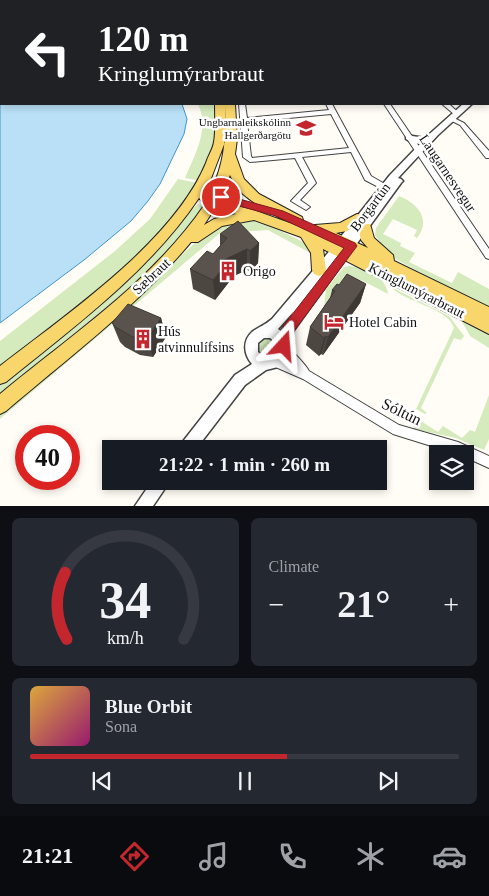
<!DOCTYPE html>
<meta charset="utf-8">
<style>
body{margin:0;font-family:"Times New Roman",serif;background:#242831;color:#f1f3f6;height:100vh;display:flex;flex-direction:column;font-size:19px;white-space:nowrap}
*{box-sizing:border-box;margin:0}
p{font-size:16px;color:#9ea1a6}
.icon{flex:none;width:28px;height:28px;fill:none;stroke:currentColor;stroke-width:2;stroke-linecap:round;stroke-linejoin:round}
.map{position:relative;height:506px;overflow:hidden}
.side{display:flex;flex-direction:column;gap:12px;padding:12px;background:#0d0f14;flex:1}
.side>*{flex:none}
.guide{position:absolute;left:0px;top:0px;width:490px;height:105px;box-shadow:0 2px 8px #0003;background:#202124;color:#fff;overflow:hidden}
.tools{position:absolute;left:429px;top:445px;display:grid;gap:10px}
.tools a{display:grid;place-items:center;width:45px;height:45px;border-radius:0px;background:#171b24;box-shadow:0 2px 8px #0003;font-size:25px}
.speed{position:absolute;left:15px;top:425px;display:flex;gap:10px;font-size:25px;font-weight:700;text-align:center}
.speed>*{display:grid;place-content:center;width:65px;height:65px;border-radius:50%;background:#171b24;box-shadow:0 2px 8px #0003;line-height:1}
.speed .limit{border:8px solid #d22;background:#fff;color:#111}
.pin{position:absolute;display:grid;place-items:center;width:42px;height:42px;color:#fff;margin:-21px;border:2px solid #fff;border-radius:50%;box-shadow:0 1px 5px #0007}
.me{position:absolute;width:55px;margin:-28px;rotate:19deg;stroke-linejoin:round;filter:drop-shadow(0 0 4px #0008)}
.turn{display:flex;align-items:center;gap:18px;height:105px;padding:0 15px;font-size:22px}
.turn .icon{width:65px;height:65px;stroke-width:2.5}
.turn b{display:block;font-size:35px;line-height:42px}
.big{font-size:38px;font-weight:700;line-height:1.1}
.side .widget{flex:1;display:flex;flex-direction:column;justify-content:center;gap:8px;min-width:0;padding:0 18px;border-radius:8px;background:#242831}
.side .dial{align-items:center;gap:0}
.dial svg{height:130px;overflow:visible;fill:none;stroke:#363941;stroke-width:7;stroke-linecap:round;text-anchor:middle}
.dial text{fill:#f1f3f6;stroke:none}
.song{display:flex;align-items:center;gap:15px}
.cover{width:60px;height:60px;border-radius:8px;background:linear-gradient(135deg,hsl(40 70% 55%),hsl(320 70% 35%))}
.played{height:5px;border-radius:2px;background:linear-gradient(90deg,#c4262e 60%,#363941 60%)}
.keys{display:flex;justify-content:space-around;direction:ltr}
.heat{display:flex;justify-content:space-between;align-items:center;font-size:28px;direction:ltr}
.side .tiles{flex:1;display:grid;gap:12px;grid-template-columns:1fr 1fr}
.widget:last-child{grid-column:span 2}
.trip{position:absolute;left:102px;top:440px;width:285px;height:50px;border-radius:0px;background:#171b24;box-shadow:0 2px 8px #0003;font-weight:700;line-height:50px;text-align:center}
.dock{display:flex;height:80px;justify-content:space-around;align-items:center;background:#090b0e;color:#9ea1a6}
.dock .icon{width:35px;height:35px}
.dock .active{color:#c4262e}
.dock b{font-size:22px;color:#f1f3f6}
.map>svg:first-child{display:block}
.green{fill:#d5ebbd}
.water{fill:#b9e0f7;stroke:#3f96cf}
.lines{fill:none;stroke-linecap:round;stroke-linejoin:round}
.minor-casing{stroke:#444;stroke-width:2}
.tertiary-casing{stroke:#444;stroke-width:3}
.primary-casing{stroke:#222;stroke-width:2}
.minor{fill:#fff;fill-rule:evenodd}
.tertiary{fill:#fff;fill-rule:evenodd}
.primary{fill:#f9d66b;fill-rule:evenodd}
.wall{fill:#4d4742}
.shaded-wall{fill:#3f3936}
.building{fill:#5a524d;stroke:#3f3936}
.route{fill:#c4262e;stroke:#7f191e}
.labels{text-anchor:middle;stroke-width:5;stroke-linejoin:round;paint-order:stroke}
.far-poi-label{font-size:11px;fill:#111;stroke:#fff;text-anchor:end}
.street-label{font-size:14px;fill:#111;stroke:#fff}
.poi-label{font-size:14px;fill:#111;stroke:#fff;text-anchor:start}
.near-street-label{font-size:16px;fill:#111;stroke:#fff}
</style>
<div class="map">
<svg width="489" height="506" viewBox="0 0 489 506">
<rect width="100%" height="100%" fill="#fffdf5"/>
<path class="green" d="M 198,104 L 216,104 C 221,130 211,157 201,181 L 185,178 C 195,154 210,129 198,104 Z
M 178,179 L 197,183 L 178,216 L 131,265 L 0,371 L 0,341 L 115,251 L 150,219 Z
M 399,196 C 417,203 432,219 417,238 L 414,236 L 417,230 L 393,219 L 383,234 L 401,243 L 400,246 L 415,253 L 409,262 L 452,283 L 458,272 L 489,289 L 489,309 L 388,255 L 375,235 L 376,228 Z
M 198,204 L 205,206 L 194,223 L 145,277 L 0,399 L 0,383 Z
M 255,218 L 303,242 L 314,255 L 268,230 L 220,233 L 0,419 L 0,411 L 152,283 L 199,239 L 223,224 Z
M 350,266 C 366,269 386,276 388,294 L 361,280 L 344,282 L 324,306 L 326,289 L 344,267 Z
M 391,287 L 449,316 L 464,336 L 461,340 L 454,338 L 421,408 L 427,413 L 425,414 L 416,409 L 454,328 C 449,308 404,302 391,287 Z
M 460,318 L 489,332 L 489,348 L 470,336 Z
M259 348a9 9 0 1 1 18 0a9 9 0 1 1-18 0Z
M 489,395 L 489,439 L 484,450 L 456,438 L 414,429 L 413,421 L 416,418 L 438,432 L 443,426 L 462,438 L 470,430 L 475,432 Z"/>
<path class="water" d="M 0,0 L 159,1 L 1,1 L 1,104 L 182,104 L 187,119 L 184,134 L 160,184 L 148,201 L 131,221 L 84,260 L 0,323 Z"/>
<g class="lines">
<defs>
<path id="minor" d="M 316,0 L 321,0 L 321,1 L 317,1 Z
M 399,0 L 405,0 L 405,1 L 400,1 Z
M 456,0 L 460,0 L 460,1 L 456,1 Z
M 486,0 L 489,0 L 489,2 L 486,1 Z
M 239,104 L 245,104 L 247,118 L 329,110 L 326,104 L 332,104 L 371,176 L 395,190 L 391,193 L 388,192 L 365,180 L 351,152 L 302,157 L 316,183 L 300,200 L 310,207 L 306,210 L 291,201 L 308,183 L 295,158 L 250,162 L 243,157 ZM 331,114 L 349,148 L 252,158 L 251,156 L 247,122 Z
M 384,104 L 390,104 L 489,249 L 489,259 L 486,258 Z
M 442,104 L 449,104 L 460,114 L 457,116 L 455,115 Z
M 452,117 L 464,123 L 489,151 L 489,158 L 486,158 L 460,125 L 450,120 L 449,119 Z
M 284,344 C 288,346 307,366 309,371 L 399,425 L 458,442 L 489,456 L 489,468 L 465,457 L 465,454 L 457,454 L 393,434 L 303,379 L 271,365 L 270,362 L 271,359 L 275,357 L 287,362 L 279,349 L 280,346 Z"/>
<path id="tertiary" d="M 463,104 L 472,104 L 438,135 L 398,178 L 401,179 L 403,181 L 401,183 L 294,330 L 289,344 L 289,353 L 284,362 L 278,367 L 266,370 L 245,385 L 196,449 L 178,449 L 181,444 L 235,375 L 252,364 C 244,355 242,341 252,332 C 258,327 264,326 272,319 L 327,254 L 390,175 L 420,144 L 413,143 L 406,139 L 406,135 L 425,138 ZM 294,311 L 281,331 L 278,329 ZM 264,338 L 270,338 L 276,343 L 276,352 L 270,357 L 264,357 L 258,352 L 258,343 Z
M 152,481 L 170,481 L 153,506 L 135,506 Z"/>
<path id="primary" d="M 198,0 L 206,0 L 207,1 L 199,1 Z
M 215,104 L 235,104 L 237,139 L 235,154 L 244,179 L 259,194 L 302,217 L 303,220 L 302,223 C 290,227 253,203 243,194 C 238,189 233,182 230,175 L 219,201 L 253,210 L 312,231 L 312,226 L 315,225 L 340,223 L 357,214 L 367,214 L 368,217 L 361,224 L 370,224 L 374,238 L 393,255 L 394,261 L 489,307 L 489,334 L 323,249 L 326,270 L 324,274 L 319,276 L 314,274 L 312,270 L 311,253 L 301,237 L 254,220 L 222,226 L 198,242 L 191,242 C 138,306 69,357 6,411 L 0,414 L 0,394 C 71,335 153,281 205,204 L 199,198 C 149,272 75,326 6,382 L 0,384 L 0,366 C 67,314 173,242 206,163 C 208,156 213,149 214,142 C 216,130 215,116 215,104 ZM 225,105 C 226,141 225,161 210,194 L 202,194 L 210,181 L 225,142 ZM 215,208 L 236,214 L 214,219 L 204,225 ZM 360,224 L 358,227 L 361,240 L 368,248 L 336,233 L 347,231 Z"/>
</defs>
<use href="#minor" class="minor-casing"/>
<use href="#tertiary" class="tertiary-casing"/>
<use href="#primary" class="primary-casing"/>
<use href="#minor" class="minor"/>
<use href="#tertiary" class="tertiary"/>
<use href="#primary" class="primary"/>
</g>
<path class="wall" d="M 220,234 L 259,243 L 258,263 L 250,272 L 247,270 L 229,278 L 229,282 L 215,300 L 193,289 L 190,269 L 213,254 L 220,246 Z
M 366,284 L 360,303 L 323,355 L 321,354 L 319,356 L 306,345 L 310,327 L 330,298 L 332,290 L 339,285 Z
M 161,318 L 166,337 L 153,357 L 140,355 L 125,347 L 120,342 L 112,323 Z"/>
<path class="shaded-wall" d="M 259,243 L 258,263 L 250,272 L 250,251 Z
M 247,249 L 247,270 L 229,278 L 229,282 L 215,300 L 213,280 L 224,260 Z
M 366,284 L 360,303 L 323,355 L 328,337 Z
M 161,318 L 166,337 L 153,357 L 147,339 Z
M 326,336 L 321,354 L 319,356 L 324,338 Z"/>
<path class="building" d="M 238,221 L 259,243 L 250,251 L 247,249 L 224,260 L 229,262 L 213,280 L 190,269 L 207,251 L 213,254 L 227,238 L 220,234 Z
M 347,274 L 366,284 L 328,337 L 326,336 L 324,338 L 310,327 L 335,291 L 332,290 L 337,284 L 339,285 Z
M 128,304 L 161,318 L 147,339 L 133,337 L 117,328 L 112,323 Z"/>
<path class="route" d="M 221,194 L 283,211 L 355,243 L 357,246 L 294,331 L 289,350 L 284,352 L 279,350 L 277,346 L 284,325 L 344,248 L 276,216 L 217,200 L 217,195 Z"/>
<defs>
<symbol id="school-bare" viewBox="-9 -9 18 18"><path d="M0-5L7-2L0 1L-7-2ZM-4 1L0 2.5L4 1V4Q0 6-4 4Z" fill="#c4262e" stroke="#fff" stroke-width="2.5" paint-order="stroke"/></symbol>
<symbol id="building-bare" viewBox="-9 -9 18 18"><path d="M-4-6H4V6H1V3H-1V6H-4ZM-2.5-4.3h1.7v1.8h-1.7ZM.8-4.3h1.7v1.8H.8ZM-2.5-1h1.7V.8h-1.7ZM.8-1h1.7V.8H.8Z" fill="#c4262e" stroke="#fff" stroke-width="2.5" paint-order="stroke"/></symbol>
<symbol id="hotel-bare" viewBox="-9 -9 18 18"><path d="M-6-4.5h1.5V1H6V5H4.5V3h-9V5H-6ZM-4 0a1.8 1.8 0 1 1 3.6 0ZM.5 0V-2.5h3Q6-2.5 6 0Z" fill="#c4262e" stroke="#fff" stroke-width="2.5" paint-order="stroke"/></symbol>
</defs>
<g fill-rule="evenodd">
<use href="#school-bare" x="292" y="114" width="28" height="28"/>
<use href="#building-bare" x="214" y="257" width="28" height="28"/>
<use href="#hotel-bare" x="320" y="308" width="28" height="28"/>
<use href="#building-bare" x="129" y="325" width="28" height="28"/>
</g>
<g class="labels">
<g class="far-poi-label">
<text x="291" y="126">Ungbarnaleikskólinn<tspan x="291" dy="13">Hallgerðargötu</tspan></text>
</g>
<g class="street-label">
<text transform="translate(448 173) rotate(56)" y="5">Laugarnesvegur</text>
<text transform="translate(370 207) rotate(-53)" y="5">Borgartún</text>
<text transform="translate(151 276) rotate(-43)" y="5">Sæbraut</text>
<text transform="translate(417 290) rotate(27)" y="5">Kringlumýrarbraut</text>
</g>
<g class="poi-label">
<text x="243" y="276">Origo</text>
<text x="349" y="327">Hotel Cabin</text>
<text x="158" y="336">Hús<tspan x="158" dy="16">atvinnulífsins</tspan></text>
</g>
<g class="near-street-label">
<text transform="translate(402 411) rotate(26)" y="6">Sóltún</text>
</g>
</g>
</svg>
<div class="tools">
<a><svg class="icon" aria-label="layers" viewBox="0 0 24 24"><path d="M12 4l9 5-9 5-9-5zM3 14l9 5 9-5"/></svg></a>
</div>
<div class="speed"><div class="limit">40</div></div>
<div class="pin" style="left:221px;top:197px;background:#d93025"><svg class="icon" aria-label="arrive" viewBox="0 0 24 24"><path d="M6 21V4h12l-3 4 3 4H6"/></svg></div>
<svg class="me" style="left:284px;top:346px" viewBox="-20 -20 40 40"><path d="M0-17L14 15 0 8-14 15z" fill="#c4262e" stroke="#fff" stroke-width="4"/></svg>
<div class="trip">21:22 · 1 min · 260 m</div>
<div class="guide">
<div class="turn"><svg class="icon" aria-label="left" viewBox="0 0 24 24"><path d="M17 20v-9H6M10 6l-5 5 5 5"/></svg><div><b>120 m</b>Kringlumýrarbraut</div></div>
</div>
</div>
<section class="side">
<div class="tiles">
<div class="widget dial"><svg viewBox="0 0 100 80">
<path d="M14 69A42 42 0 1 1 86 69"/>
<path d="M14 69A42 42 0 0 1 13 28" stroke="#c4262e"/>
<text x="50" y="56" font-size="32" font-weight="700">34</text>
<text x="50" y="72" font-size="11">km/h</text>
</svg></div>
<div class="widget"><p>Climate</p>
<div class="heat"><a>−</a><b class="big">21°</b><a>+</a></div>
</div>
<div class="widget">
<div class="song"><i class="cover"></i><div><b>Blue Orbit</b><p>Sona</p></div></div>
<div class="played"></div>
<div class="keys"><svg class="icon" aria-label="previous" viewBox="0 0 24 24"><path d="M18 5L8 12l10 7zM5 5v14"/></svg><svg class="icon" aria-label="pause" viewBox="0 0 24 24"><path d="M8 5v14M16 5v14"/></svg><svg class="icon" aria-label="next" viewBox="0 0 24 24"><path d="M6 5l10 7-10 7zM19 5v14"/></svg></div>
</div>
</div>
</section>
<nav class="dock">
<b>21:21</b>
<svg class="icon active" aria-label="directions" viewBox="0 0 24 24"><path d="M12 3l9 9-9 9-9-9zM9 14v-3h6M13 9l2 2-2 2"/></svg>
<svg class="icon" aria-label="music" viewBox="0 0 24 24"><path d="M9 18V5l10-2v13"/><circle cx="6" cy="18" r="3"/><circle cx="16" cy="16" r="3"/></svg>
<svg class="icon" aria-label="phone" viewBox="0 0 24 24"><path d="M5 4h4l2 5-3 2q2 4 5 5l2-3 5 2v4C11 20 4 13 5 4z"/></svg>
<svg class="icon" aria-label="climate" viewBox="0 0 24 24"><path d="M12 3v18M4 7l16 10M4 17L20 7"/></svg>
<svg class="icon" aria-label="car" viewBox="0 0 24 24"><path d="M5 17H2v-5l4-1 3-4h7l3 4 3 1v5h-3M9 17h6M6 11h13"/><circle cx="7" cy="17" r="2"/><circle cx="17" cy="17" r="2"/></svg>
</nav>
